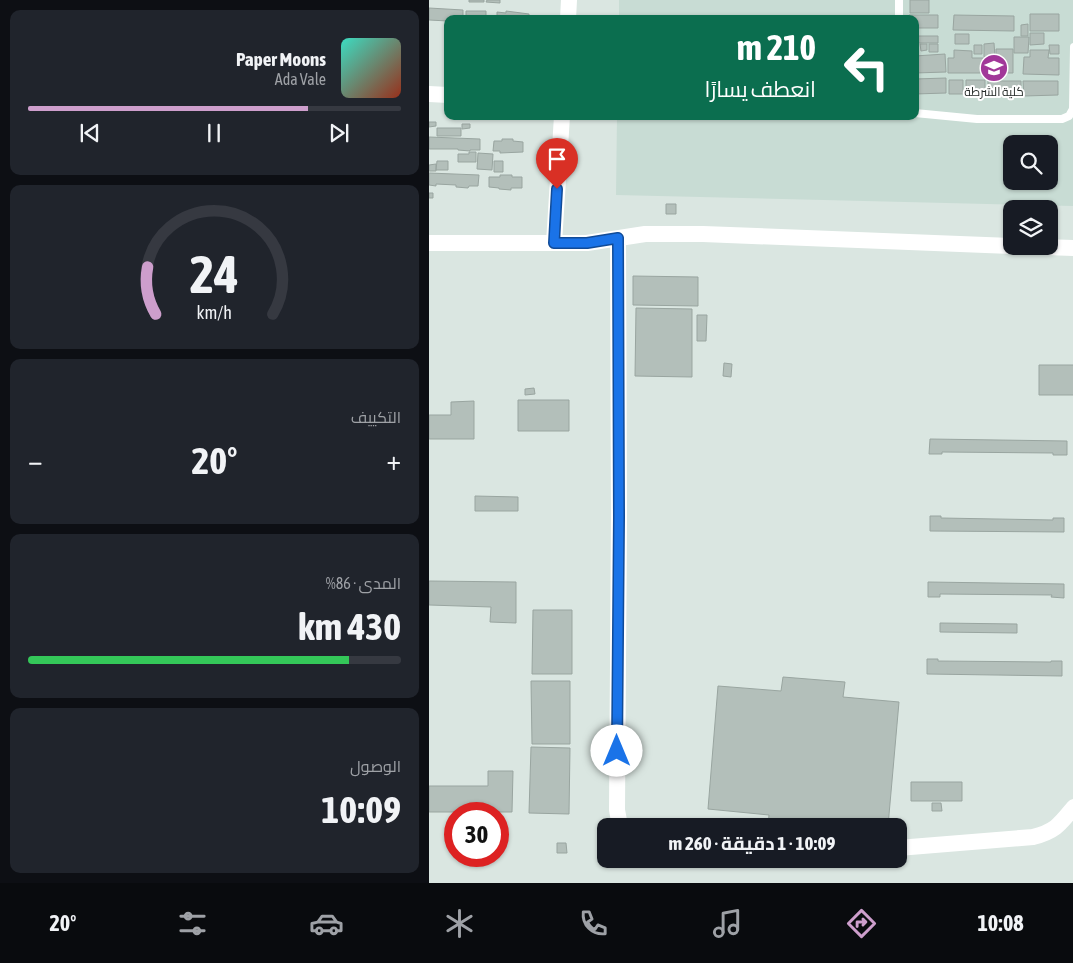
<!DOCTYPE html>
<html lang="ar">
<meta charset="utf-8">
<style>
body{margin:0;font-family:"Asap Condensed",Cairo,sans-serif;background:#20242c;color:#f1f3f6;direction:rtl;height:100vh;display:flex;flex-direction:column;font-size:19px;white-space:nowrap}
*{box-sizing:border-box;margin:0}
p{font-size:16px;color:#9ea1a6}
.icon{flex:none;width:28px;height:28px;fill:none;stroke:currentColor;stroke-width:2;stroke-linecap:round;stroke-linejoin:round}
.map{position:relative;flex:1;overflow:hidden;direction:ltr}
.sheet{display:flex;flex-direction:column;gap:10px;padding:10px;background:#0d0f14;width:429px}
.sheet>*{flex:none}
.banner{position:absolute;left:15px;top:15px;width:475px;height:105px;border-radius:10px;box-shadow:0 1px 4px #0004;direction:rtl;background:#0b6e4f;color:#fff;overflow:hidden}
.tools{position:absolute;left:574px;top:135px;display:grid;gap:10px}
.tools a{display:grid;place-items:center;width:55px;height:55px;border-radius:10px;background:#171b24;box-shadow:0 1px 4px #0004;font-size:25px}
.speed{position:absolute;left:15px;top:802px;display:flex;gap:10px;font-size:25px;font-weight:700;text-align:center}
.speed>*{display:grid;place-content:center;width:65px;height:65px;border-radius:50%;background:#171b24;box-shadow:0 1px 4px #0004;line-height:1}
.speed .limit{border:8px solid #d22;background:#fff;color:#111}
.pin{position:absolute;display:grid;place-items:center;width:42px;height:42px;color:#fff;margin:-51px -21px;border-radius:50% 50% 50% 0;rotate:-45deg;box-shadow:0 0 5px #0007}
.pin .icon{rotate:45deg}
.me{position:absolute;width:55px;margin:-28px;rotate:0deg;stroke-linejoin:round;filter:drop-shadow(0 0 4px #0008)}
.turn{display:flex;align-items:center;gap:18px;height:105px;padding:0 20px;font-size:22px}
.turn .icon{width:65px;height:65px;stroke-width:2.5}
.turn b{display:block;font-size:35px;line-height:42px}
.big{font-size:38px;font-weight:700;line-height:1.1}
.sheet .tile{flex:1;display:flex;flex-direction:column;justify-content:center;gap:8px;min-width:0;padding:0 18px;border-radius:10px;background:#20242c}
.sheet .dial{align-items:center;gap:0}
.dial svg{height:130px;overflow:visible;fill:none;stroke:#363941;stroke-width:7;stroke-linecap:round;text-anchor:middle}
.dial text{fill:#f1f3f6;stroke:none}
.song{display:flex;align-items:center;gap:15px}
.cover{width:60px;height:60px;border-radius:8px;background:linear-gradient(135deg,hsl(170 70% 55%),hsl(10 70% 35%))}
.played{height:5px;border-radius:2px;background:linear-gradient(90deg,#cd9ecc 75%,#363941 75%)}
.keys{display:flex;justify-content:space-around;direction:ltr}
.heat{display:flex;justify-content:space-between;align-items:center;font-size:28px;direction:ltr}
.charge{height:8px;border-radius:4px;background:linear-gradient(90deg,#34c759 86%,#363941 0)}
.trip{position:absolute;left:168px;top:818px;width:310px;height:50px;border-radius:10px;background:#171b24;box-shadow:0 1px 4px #0004;font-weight:700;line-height:50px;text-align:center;direction:rtl}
.tabs{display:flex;height:80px;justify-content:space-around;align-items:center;background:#090b0e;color:#9ea1a6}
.tabs .icon{width:35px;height:35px}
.tabs .selected{color:#cd9ecc}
.tabs b{font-size:22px;color:#f1f3f6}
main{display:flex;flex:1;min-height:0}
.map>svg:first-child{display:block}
.built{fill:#c8dcd4;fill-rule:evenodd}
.building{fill:#b3bfba;stroke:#99a5a0}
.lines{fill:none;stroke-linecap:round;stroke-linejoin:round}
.lane{stroke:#fff;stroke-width:8}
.street{stroke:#fff;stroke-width:16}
.route-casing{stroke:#114b97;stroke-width:12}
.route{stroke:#1a73e8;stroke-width:9}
.labels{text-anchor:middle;stroke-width:4;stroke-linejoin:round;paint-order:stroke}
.poi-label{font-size:12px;fill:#262b29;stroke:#fff}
</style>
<main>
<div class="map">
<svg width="645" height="883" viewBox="0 0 645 883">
<rect width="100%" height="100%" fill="#dae6e1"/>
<path class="built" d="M 190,0 L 644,0 L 644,206 L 187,195 L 188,116 L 486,116 L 486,19 L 190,19 ZM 582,144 L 620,144 L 620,181 L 582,181 Z"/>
<path class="building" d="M 40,0 L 55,0 L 55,2 L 40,2 Z
M 58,0 L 71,0 L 71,3 L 57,2 Z
M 481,0 L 500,0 L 500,13 L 481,13 Z
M 0,8 L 34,10 L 34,19 L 19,19 L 19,21 L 0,20 Z
M 37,11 L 57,11 L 57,19 L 37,19 Z
M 77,11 L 100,14 L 100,19 L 68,19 L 68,12 L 77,13 Z
M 601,14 L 630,14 L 630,31 L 601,31 Z
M 480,15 L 509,15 L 509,28 L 486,28 L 486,19 L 480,19 Z
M 525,15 L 585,16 L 585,31 L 524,30 Z
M 599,24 L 599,36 L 592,36 L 592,25 Z
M 601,33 L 615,33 L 615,44 L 601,45 Z
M 526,34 L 540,34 L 540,44 L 526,44 Z
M 486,36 L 509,36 L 509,43 L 486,43 Z
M 585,37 L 600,37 L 599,53 L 585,53 Z
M 565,43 L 566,57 L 555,57 L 555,44 Z
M 491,44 L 498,44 L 498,50 L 492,51 Z
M 500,44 L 509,44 L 509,52 L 500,52 Z
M 545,45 L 553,45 L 553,54 L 545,54 Z
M 620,45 L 630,45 L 630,54 L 621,54 Z
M 567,49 L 584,49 L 584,73 L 519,73 L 519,58 L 525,58 L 525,50 L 543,51 L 543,58 L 567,58 Z
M 601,50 L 620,50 L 619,58 L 630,58 L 630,75 L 594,74 L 595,57 L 601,57 Z
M 516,54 L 517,72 L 486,73 L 486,56 Z
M 517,78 L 517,93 L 486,94 L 486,79 Z
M 520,80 L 534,80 L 534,94 L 520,94 Z
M 537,80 L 556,80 L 556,94 L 537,94 Z
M 559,81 L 592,81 L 592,95 L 559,94 Z
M 594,81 L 629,81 L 629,95 L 595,96 Z
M 0,122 L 7,122 L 7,126 L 0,127 Z
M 33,124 L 41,124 L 41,128 L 33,129 Z
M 8,128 L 32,128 L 32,136 L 8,136 Z
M 0,137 L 51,139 L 51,150 L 41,150 L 41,151 L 29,150 L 29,149 L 0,149 Z
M 73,139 L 84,139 L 84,141 L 94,142 L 94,152 L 71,153 L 71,151 L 64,151 L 65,141 L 73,141 Z
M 40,152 L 47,152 L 47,162 L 29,162 L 29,154 L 40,154 Z
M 49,153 L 64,154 L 63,170 L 48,169 Z
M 8,161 L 19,161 L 19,170 L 7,170 Z
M 65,161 L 74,161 L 74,172 L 65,172 Z
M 7,164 L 7,171 L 0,171 L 0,165 Z
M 0,173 L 50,175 L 49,186 L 40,186 L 39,188 L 27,187 L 27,185 L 7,184 L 7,186 L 0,185 Z
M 71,175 L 83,175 L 83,177 L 93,177 L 93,188 L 82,188 L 82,190 L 70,189 L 70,188 L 60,187 L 60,177 L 71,177 Z
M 0,193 L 4,193 L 4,198 L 0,198 Z
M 237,204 L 247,204 L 247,214 L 237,214 Z
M 204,276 L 269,277 L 269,306 L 204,305 Z
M 207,308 L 263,309 L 263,377 L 206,376 Z
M 268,315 L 278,315 L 277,341 L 268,341 Z
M 295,363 L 303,364 L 302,377 L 294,376 Z
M 610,365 L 645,365 L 645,395 L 610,395 Z
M 105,388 L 106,394 L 96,395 L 96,389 Z
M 89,400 L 140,400 L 140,431 L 89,431 Z
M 45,401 L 45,439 L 0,439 L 0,415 L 22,415 L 22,402 Z
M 501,439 L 638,441 L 638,455 L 624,455 L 624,453 L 513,452 L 513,454 L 500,454 Z
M 46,496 L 89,497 L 89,511 L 46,511 Z
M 501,516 L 512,516 L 512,518 L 624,520 L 624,518 L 635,518 L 635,532 L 501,531 Z
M 0,581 L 87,582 L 87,623 L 61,622 L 62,607 L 0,605 Z
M 499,582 L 635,584 L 635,598 L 622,597 L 623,595 L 511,594 L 511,597 L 499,597 Z
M 104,610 L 143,610 L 143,674 L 103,674 Z
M 511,623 L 588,624 L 588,633 L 511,632 Z
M 498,659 L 509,659 L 509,661 L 622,662 L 622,661 L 633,661 L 633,676 L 498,674 Z
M 354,677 L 416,682 L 414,697 L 470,702 L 459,826 L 403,821 L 403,826 L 339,826 L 340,815 L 279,809 L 289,686 L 352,691 Z
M 102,681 L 141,681 L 141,744 L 103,744 Z
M 102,747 L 141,748 L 140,814 L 100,813 Z
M 59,771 L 84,771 L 83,812 L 0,812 L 0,786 L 59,786 Z
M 482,782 L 533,782 L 533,801 L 482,801 Z
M 503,803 L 512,803 L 513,811 L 503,811 Z
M 128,843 L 137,843 L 138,853 L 128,853 Z"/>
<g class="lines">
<path class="lane" d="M 470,19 L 470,0
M 486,113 L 548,119 L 633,119 L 640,116 L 644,109 L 645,47"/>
<path class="street" d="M 139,19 L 140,0
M 0,94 L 19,95
M 189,238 L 190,517 L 188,810 L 191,826
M 0,243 L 158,243 L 216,234 L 274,234 L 582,246
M 125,243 L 133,116
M 586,246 L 645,248
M 469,848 L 604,837 C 627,831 631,824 645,807"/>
</g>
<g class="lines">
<defs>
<path id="route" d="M 128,189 L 125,243 L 158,243 L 189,238 L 190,517 L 188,751"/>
</defs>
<use href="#route" class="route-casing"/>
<use href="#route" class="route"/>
</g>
<defs>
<symbol id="university-disc" viewBox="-11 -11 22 22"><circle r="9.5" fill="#a13799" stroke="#fff"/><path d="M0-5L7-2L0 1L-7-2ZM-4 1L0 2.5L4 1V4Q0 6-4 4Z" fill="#fff"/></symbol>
</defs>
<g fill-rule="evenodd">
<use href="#university-disc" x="549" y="52" width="32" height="32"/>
</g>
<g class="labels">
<g class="poi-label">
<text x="565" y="96">كلية الشرطة</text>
</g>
</g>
</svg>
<div class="tools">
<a><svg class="icon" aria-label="search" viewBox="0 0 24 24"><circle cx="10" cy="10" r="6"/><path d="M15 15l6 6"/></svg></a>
<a><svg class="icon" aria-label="layers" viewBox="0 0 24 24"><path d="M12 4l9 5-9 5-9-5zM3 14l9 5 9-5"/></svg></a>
</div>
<div class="speed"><div class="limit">30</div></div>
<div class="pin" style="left:128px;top:189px;background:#d93025"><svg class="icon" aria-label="arrive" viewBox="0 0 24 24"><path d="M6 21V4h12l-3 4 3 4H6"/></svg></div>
<svg class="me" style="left:188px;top:751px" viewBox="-20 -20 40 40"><circle r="19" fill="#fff"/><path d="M0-13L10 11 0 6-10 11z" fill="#1a73e8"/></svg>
<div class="trip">10:09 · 1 دقيقة · 260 m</div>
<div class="banner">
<div class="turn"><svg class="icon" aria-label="left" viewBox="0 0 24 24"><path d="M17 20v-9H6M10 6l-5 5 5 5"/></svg><div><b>210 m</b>انعطف يسارًا</div></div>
</div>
</div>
<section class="sheet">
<div class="tile">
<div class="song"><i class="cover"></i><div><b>Paper Moons</b><p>Ada Vale</p></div></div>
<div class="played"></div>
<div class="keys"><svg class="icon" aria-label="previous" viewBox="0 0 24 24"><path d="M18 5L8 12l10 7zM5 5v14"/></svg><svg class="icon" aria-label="pause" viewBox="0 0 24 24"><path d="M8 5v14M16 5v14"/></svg><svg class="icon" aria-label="next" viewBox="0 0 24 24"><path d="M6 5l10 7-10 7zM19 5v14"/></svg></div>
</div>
<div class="tile dial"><svg viewBox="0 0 100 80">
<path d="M14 69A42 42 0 1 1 86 69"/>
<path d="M14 69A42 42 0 0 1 9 40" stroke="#cd9ecc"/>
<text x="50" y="56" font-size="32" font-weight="700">24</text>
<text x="50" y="72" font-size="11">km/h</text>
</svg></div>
<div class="tile"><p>التكييف</p>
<div class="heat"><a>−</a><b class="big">20°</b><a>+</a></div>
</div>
<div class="tile"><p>المدى · 86%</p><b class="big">430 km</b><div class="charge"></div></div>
<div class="tile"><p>الوصول</p><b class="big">10:09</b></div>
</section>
</main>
<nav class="tabs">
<b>10:08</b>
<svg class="icon selected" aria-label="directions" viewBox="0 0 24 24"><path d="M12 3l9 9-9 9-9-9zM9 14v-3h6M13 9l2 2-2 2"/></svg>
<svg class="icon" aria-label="music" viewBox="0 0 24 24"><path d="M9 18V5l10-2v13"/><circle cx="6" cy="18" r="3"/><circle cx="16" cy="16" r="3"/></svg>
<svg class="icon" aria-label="phone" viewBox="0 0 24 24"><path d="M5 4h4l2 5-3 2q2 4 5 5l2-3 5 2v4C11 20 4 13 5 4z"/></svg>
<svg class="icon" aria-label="climate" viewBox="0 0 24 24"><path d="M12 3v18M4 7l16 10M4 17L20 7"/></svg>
<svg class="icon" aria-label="car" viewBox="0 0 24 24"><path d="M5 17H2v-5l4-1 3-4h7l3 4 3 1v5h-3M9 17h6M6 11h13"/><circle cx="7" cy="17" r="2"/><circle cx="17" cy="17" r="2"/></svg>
<svg class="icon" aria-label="filters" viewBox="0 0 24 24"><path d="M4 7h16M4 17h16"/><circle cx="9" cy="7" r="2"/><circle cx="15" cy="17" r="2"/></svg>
<b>20°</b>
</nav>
